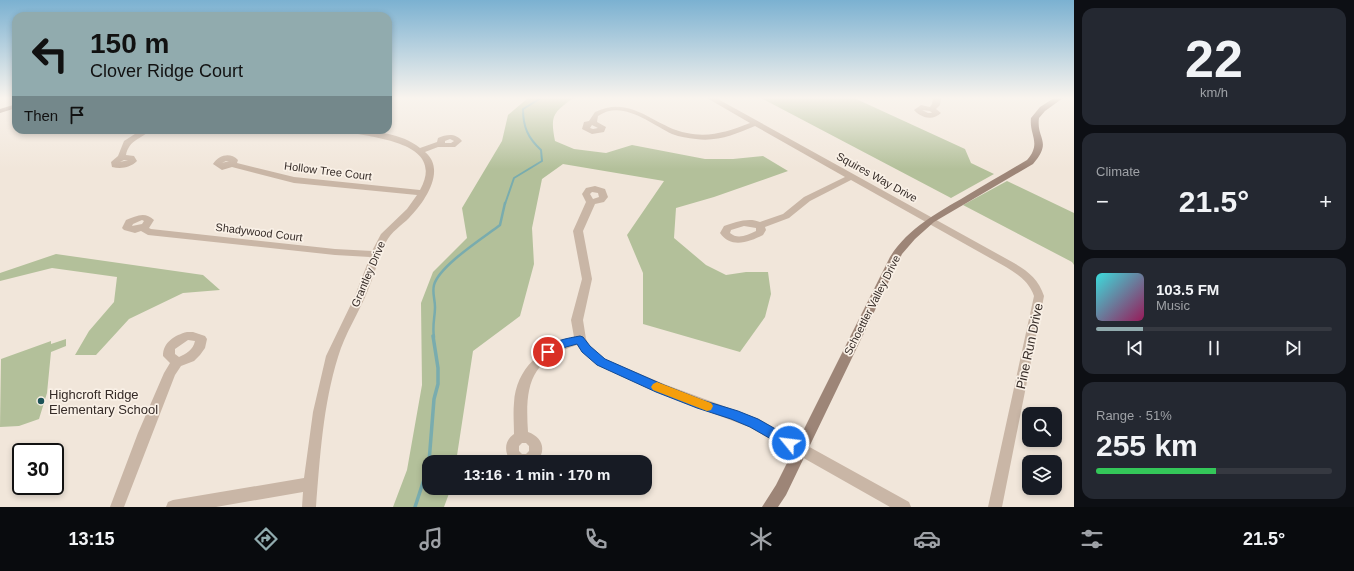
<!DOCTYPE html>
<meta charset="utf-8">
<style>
body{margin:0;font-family:Helvetica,sans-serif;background:#242831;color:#f1f3f6;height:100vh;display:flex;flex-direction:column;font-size:15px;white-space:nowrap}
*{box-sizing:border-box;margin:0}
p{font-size:13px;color:#9ea1a6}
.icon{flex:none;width:22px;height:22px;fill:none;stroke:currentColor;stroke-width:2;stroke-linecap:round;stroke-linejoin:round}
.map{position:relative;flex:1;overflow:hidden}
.details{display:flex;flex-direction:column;gap:8px;padding:8px;background:#0d0f14;width:280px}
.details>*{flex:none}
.banner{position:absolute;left:12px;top:12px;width:380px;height:122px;border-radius:12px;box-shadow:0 2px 6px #0003;background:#91abae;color:#111;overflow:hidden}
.buttons{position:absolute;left:1022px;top:407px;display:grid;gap:8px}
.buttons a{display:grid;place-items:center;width:40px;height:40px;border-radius:8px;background:#171b24;box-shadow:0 2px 6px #0003;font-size:20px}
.speed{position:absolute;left:12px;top:443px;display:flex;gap:8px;font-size:20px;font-weight:700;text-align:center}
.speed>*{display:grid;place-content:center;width:52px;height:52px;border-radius:50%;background:#171b24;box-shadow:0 2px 6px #0003;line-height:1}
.speed .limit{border:2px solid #111;border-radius:6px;background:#fff;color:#111}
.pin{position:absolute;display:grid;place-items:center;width:34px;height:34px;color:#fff;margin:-17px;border:2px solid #fff;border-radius:50%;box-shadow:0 1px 4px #0007}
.me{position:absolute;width:44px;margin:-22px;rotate:299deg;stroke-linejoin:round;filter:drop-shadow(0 0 3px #0008)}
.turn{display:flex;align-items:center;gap:14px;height:84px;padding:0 12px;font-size:18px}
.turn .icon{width:52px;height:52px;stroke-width:2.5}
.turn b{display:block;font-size:28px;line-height:34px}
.then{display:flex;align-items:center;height:38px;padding:0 12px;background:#0003;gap:8px;font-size:15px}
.big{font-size:30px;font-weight:700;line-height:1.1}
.details .tile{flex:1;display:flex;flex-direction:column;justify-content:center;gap:6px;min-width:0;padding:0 14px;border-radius:12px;background:#242831}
.details .dial{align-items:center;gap:0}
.dial b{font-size:52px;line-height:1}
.song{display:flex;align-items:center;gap:12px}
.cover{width:48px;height:48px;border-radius:6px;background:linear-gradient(135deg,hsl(180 70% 55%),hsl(330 70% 35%))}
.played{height:4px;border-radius:2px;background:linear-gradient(90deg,#91abae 20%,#363941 20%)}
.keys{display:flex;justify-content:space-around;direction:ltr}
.heat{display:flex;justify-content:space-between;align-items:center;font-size:22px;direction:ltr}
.charge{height:6px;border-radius:3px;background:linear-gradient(90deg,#34c759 51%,#363941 0)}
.trip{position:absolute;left:422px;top:455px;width:230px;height:40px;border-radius:12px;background:#171b24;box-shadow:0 2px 6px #0003;font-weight:700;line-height:40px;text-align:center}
.menu{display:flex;height:64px;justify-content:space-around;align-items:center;background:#090b0e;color:#9ea1a6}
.menu .icon{width:28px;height:28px}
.menu .selected{color:#91abae}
.menu b{font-size:18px;color:#f1f3f6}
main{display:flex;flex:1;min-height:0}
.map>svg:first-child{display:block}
.green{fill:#b3c09a}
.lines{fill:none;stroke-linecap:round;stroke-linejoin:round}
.stream-far2{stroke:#79acae;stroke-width:2}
.stream-far1{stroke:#79acae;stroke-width:2.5}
.stream{stroke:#79acae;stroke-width:3.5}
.street{fill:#c9b6a6;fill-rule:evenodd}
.secondary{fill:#9d8577;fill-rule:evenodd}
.route{fill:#1a73e8;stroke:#114b97}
.slow{fill:#f59e0b}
.poi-dot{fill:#1c5257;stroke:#f9f0e6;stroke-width:1.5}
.labels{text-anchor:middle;stroke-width:3.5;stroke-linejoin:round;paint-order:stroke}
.street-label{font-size:11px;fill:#352b27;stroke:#f9f0e6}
.near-street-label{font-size:13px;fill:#352b27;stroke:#f9f0e6}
.near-poi-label{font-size:13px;fill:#352b27;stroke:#f9f0e6;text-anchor:start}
</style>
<main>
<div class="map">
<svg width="1074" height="507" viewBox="0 0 1074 507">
<rect width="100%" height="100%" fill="#f1e6da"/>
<path class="green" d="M 528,98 L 573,98 C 553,113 550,115 555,141 L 574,149 L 606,153 L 632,145 L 705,159 L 733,159 L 763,156 L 788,171 L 714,197 L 676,208 L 674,238 L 706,265 L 726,275 L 746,272 L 768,272 L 771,294 L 765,317 L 740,352 L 643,324 L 643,273 L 627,235 L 664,181 L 563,164 L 542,179 L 532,228 L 534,264 L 520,316 L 473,351 L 456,462 L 429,462 L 429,488 L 451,488 L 444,507 L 393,507 L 407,470 L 422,385 L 421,303 L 433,272 L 467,238 L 462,208 L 502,141 L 508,115 Z
M 761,98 L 854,98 L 965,149 L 971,163 L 994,174 L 951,198 Z
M 1007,181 L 1074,213 L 1074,265 L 1072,262 L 963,205 Z
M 56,254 L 203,275 L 220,290 L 183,293 L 129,319 L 96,355 L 75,355 L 89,331 L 114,302 L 117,277 L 52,268 L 0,281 L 0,273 Z
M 66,339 L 66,346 L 51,352 L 47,393 L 39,419 L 19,426 L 0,427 L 1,359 L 51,341 L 51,344 Z"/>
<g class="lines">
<path class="stream-far2" d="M 505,204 L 514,178 L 542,161 L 541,150 C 528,138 523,127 523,109 L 541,98"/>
<path class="stream-far1" d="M 434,337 C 432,326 435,317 435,307 C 435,299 432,293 434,285 C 439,266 483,238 500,225 L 505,203"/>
<path class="stream" d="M 429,462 L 434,399 L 438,384 L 438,368 L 433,336
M 415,507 L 429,464"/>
<path class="street" d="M 707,98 L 716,98 L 1014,263 C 1028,271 1039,280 1044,296 L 1002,507 L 988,507 L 1034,296 C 1029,282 1019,275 1006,267 L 851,180 L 810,201 L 789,218 L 765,227 L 766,230 L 763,235 C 749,242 731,249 720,233 L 724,226 C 735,222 749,217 760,222 L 783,214 L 804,197 L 845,177 L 755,126 C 736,134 717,142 696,139 C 688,138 680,137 672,134 C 651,124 622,99 598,116 L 597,122 L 606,127 L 604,132 L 592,134 L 582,129 L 584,122 L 589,121 L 595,112 C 632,94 654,127 687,133 C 710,138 729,131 750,123 ZM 592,125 L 598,128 L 593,129 L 590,128 ZM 744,226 L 756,228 L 756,231 C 747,235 738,240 730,233 L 731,230 Z
M 933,98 L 941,98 L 940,105 L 936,109 L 941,113 C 933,121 921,118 914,110 L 921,105 L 930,107 L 932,104 ZM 922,110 L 930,111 L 932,113 L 928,113 Z
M 141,130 L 151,130 C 141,139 129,140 126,155 L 134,156 L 137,161 C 130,168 121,169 112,167 L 111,162 L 118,156 L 124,141 ZM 124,160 L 128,160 L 120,162 Z
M 348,130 C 371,130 402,133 420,148 L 437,142 L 438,138 C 447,134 456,133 462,141 L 455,147 L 438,147 L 425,152 C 447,170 424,203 409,218 C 402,225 391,232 386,242 C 378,257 375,274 368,290 C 359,313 345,333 338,357 C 323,405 320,457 316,507 L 302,507 L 303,492 L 216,507 L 166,507 L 168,502 L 173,500 L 304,478 L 313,412 L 326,356 L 354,298 L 370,257 L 335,255 L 148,235 L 141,231 L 135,233 L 124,230 L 122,228 L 126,220 C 136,216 145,211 154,220 L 149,228 L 151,229 L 335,249 L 372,251 L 381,234 L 407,209 L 417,195 L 294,183 L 232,167 L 222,170 L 213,164 C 219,155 230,152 238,160 L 237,163 L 294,177 L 420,190 C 446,143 378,139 349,132 ZM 450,139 L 454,141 L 451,143 L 445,143 L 445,141 ZM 226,161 L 229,161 L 222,163 ZM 142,220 L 144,221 L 142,224 L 132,226 L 133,224 Z
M 595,186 L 605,189 L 608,197 L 604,202 L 595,204 L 583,231 L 592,279 L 583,320 L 586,339 L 590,346 L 605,359 L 664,384 L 759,419 L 909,502 L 911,507 L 890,507 L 749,427 L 656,392 L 597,365 L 582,352 L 577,345 C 529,360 525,387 528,432 C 542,437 547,449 537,462 L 511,462 C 504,452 504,441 514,434 C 514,424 513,413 514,403 C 516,368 542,347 574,337 L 571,320 L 582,279 L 573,231 L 586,202 L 582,194 L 586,188 ZM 592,192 L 598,193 L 599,197 L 593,199 L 590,194 ZM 522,443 L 526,443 L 529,446 L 529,451 L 526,454 L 522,454 L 519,451 L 519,446 Z
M 187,332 L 193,332 L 205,336 L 207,339 L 205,348 L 200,355 L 194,361 L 181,366 L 175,375 L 124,507 L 110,507 L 138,433 L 164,373 L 170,363 L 163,356 C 163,342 175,335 187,332 ZM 188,340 L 195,341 C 193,350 186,354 179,357 L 175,354 L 175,349 Z"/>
<path class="secondary" d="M 1054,98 L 1063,98 L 1045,111 L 1039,118 C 1036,139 1053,141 1033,164 L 934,222 L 915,239 L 902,254 L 786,495 L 778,507 L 762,507 L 776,485 L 890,257 C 908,228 937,213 966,196 C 986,184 1007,172 1027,160 C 1042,143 1029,135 1031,118 L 1040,107 Z
M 16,104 L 16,108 L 0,113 L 0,109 Z"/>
</g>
<linearGradient id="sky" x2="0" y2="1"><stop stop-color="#7bb1d1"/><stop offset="0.58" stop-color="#f9f4ee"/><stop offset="1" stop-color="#f9f4ee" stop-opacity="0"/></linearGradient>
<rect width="1074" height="169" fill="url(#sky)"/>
<path class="route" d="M 580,336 L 583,337 L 590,346 L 605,359 L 664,385 L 702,400 L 738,411 L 758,419 L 793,439 L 795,443 L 793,447 L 789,448 L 785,447 L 750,427 L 731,419 L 697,408 L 656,392 L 597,365 L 582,352 L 577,344 L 566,347 L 548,356 L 544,355 L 542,352 C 548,341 569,338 580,336 Z"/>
<path class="slow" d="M 657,382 L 711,403 L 713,406 L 711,410 L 707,411 L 653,390 L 651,387 L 653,384 Z"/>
<circle class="poi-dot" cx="41" cy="401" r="4"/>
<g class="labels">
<g class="street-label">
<text transform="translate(328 171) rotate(7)" y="4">Hollow Tree Court</text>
<text transform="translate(877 177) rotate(29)" y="4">Squires Way Drive</text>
<text transform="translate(259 232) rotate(7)" y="4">Shadywood Court</text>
<text transform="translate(368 274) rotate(-67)" y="4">Grantley Drive</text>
<text transform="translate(872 305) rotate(-63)" y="4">Schoettler Valley Drive</text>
</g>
<g class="near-street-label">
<text transform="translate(1029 346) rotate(-78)" y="5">Pine Run Drive</text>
</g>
<g class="near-poi-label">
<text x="49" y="399">Highcroft Ridge<tspan x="49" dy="15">Elementary School</tspan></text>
</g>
</g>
</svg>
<div class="buttons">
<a><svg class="icon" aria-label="search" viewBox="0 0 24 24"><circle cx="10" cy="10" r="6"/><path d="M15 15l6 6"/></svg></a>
<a><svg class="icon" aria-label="layers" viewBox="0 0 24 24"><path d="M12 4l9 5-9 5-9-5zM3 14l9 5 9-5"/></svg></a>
</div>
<div class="speed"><div class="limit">30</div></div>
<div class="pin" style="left:548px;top:352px;background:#d93025"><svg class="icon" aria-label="arrive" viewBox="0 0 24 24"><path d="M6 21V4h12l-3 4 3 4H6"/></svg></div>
<svg class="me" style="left:789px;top:443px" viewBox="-20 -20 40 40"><circle r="17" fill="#1a73e8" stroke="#fff" stroke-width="3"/><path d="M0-11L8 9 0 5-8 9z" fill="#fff"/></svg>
<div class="trip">13:16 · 1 min · 170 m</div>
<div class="banner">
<div class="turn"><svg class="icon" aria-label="left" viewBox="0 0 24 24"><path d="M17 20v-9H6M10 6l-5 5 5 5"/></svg><div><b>150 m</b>Clover Ridge Court</div></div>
<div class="then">Then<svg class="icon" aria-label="arrive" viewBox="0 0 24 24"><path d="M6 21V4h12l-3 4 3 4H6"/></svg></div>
</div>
</div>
<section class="details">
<div class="tile dial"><b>22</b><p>km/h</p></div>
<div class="tile"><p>Climate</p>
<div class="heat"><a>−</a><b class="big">21.5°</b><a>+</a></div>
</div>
<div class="tile">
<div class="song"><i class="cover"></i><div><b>103.5 FM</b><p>Music</p></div></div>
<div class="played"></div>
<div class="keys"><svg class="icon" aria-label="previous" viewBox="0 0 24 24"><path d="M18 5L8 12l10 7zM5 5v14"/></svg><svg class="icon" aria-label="pause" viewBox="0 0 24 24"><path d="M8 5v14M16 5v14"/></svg><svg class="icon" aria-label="next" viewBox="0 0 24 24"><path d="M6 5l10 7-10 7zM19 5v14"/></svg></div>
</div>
<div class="tile"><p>Range · 51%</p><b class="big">255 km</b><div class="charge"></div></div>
</section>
</main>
<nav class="menu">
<b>13:15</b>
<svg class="icon selected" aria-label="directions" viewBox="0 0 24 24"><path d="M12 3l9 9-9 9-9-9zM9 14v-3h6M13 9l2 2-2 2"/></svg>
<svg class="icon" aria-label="music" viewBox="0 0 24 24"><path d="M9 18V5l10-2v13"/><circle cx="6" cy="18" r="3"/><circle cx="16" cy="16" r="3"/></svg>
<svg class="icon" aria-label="phone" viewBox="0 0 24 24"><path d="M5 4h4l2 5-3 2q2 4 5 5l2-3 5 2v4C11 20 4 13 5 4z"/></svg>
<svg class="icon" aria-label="climate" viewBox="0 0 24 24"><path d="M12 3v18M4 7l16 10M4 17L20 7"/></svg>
<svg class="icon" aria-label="car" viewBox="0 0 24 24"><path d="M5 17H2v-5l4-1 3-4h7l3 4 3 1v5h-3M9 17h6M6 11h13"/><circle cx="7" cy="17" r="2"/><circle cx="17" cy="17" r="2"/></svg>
<svg class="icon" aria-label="filters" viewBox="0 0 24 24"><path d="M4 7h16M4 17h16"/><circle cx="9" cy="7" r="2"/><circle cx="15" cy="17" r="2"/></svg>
<b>21.5°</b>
</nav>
